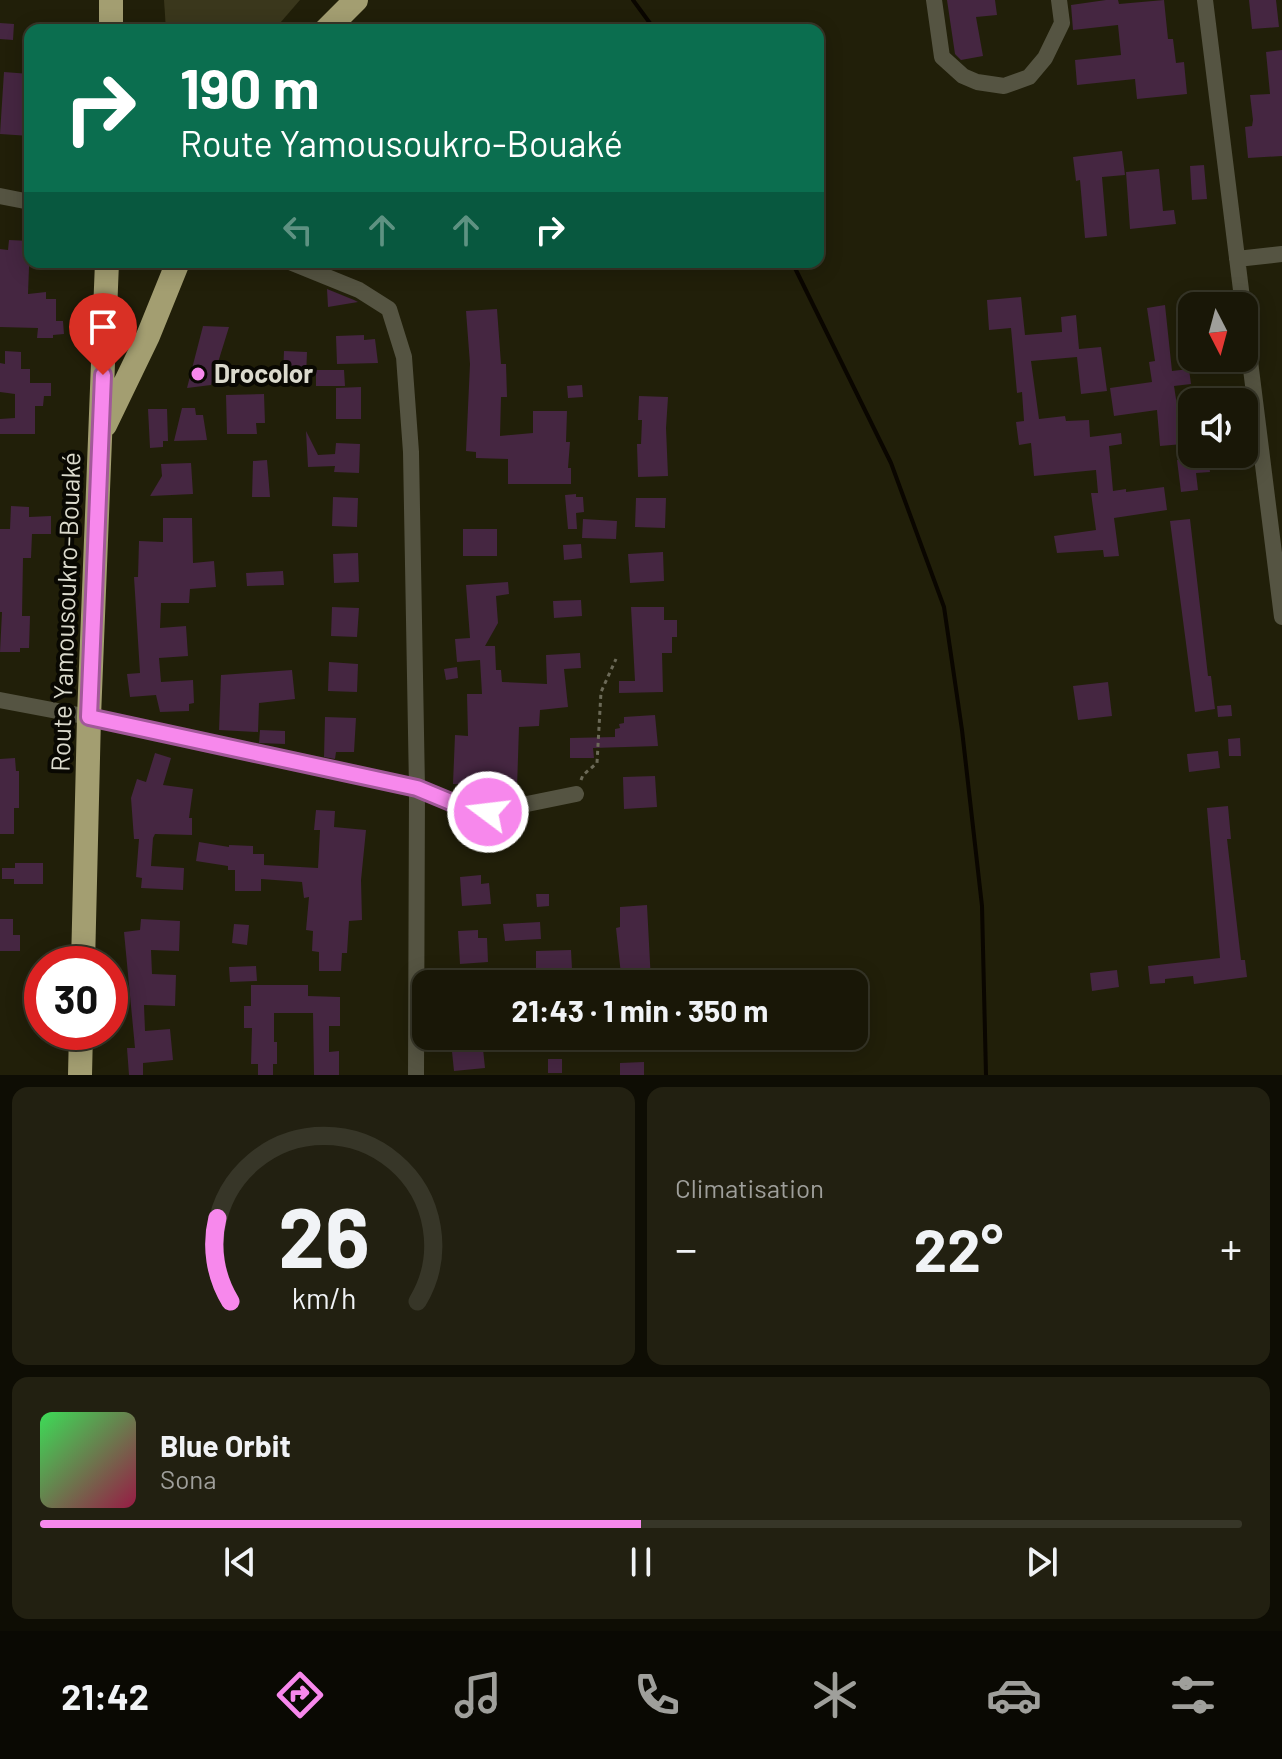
<!DOCTYPE html>
<html lang="fr">
<meta charset="utf-8">
<style>
body{margin:0;font-family:Barlow,sans-serif;background:#222011;color:#f1f3f6;height:100vh;display:flex;flex-direction:column;font-size:30px;white-space:nowrap}
*{box-sizing:border-box;margin:0}
p{font-size:26px;color:#9f9f9b}
.icon{flex:none;width:44px;height:44px;fill:none;stroke:currentColor;stroke-width:2;stroke-linecap:round;stroke-linejoin:round}
.map{position:relative;height:1075px;overflow:hidden}
.panel{display:flex;flex-direction:column;gap:12px;padding:12px;background:#0e0d04;flex:1}
.panel>*{flex:none}
.top-card{position:absolute;left:24px;top:24px;width:800px;height:244px;border-radius:16px;box-shadow:0 4px 20px #0003,0 0 0 2px #373628;background:#0b6e4f;color:#fff;overflow:hidden}
.needle{width:52px;rotate:174deg}
.controls{position:absolute;left:1178px;top:292px;display:grid;gap:16px}
.controls a{display:grid;place-items:center;width:80px;height:80px;border-radius:16px;background:#191707;box-shadow:0 4px 20px #0003,0 0 0 2px #373628;font-size:40px}
.speed{position:absolute;left:24px;top:946px;display:flex;gap:16px;font-size:40px;font-weight:700;text-align:center}
.speed>*{display:grid;place-content:center;width:104px;height:104px;border-radius:50%;background:#191707;box-shadow:0 4px 20px #0003,0 0 0 2px #373628;line-height:1}
.speed .limit{border:12px solid #d22;background:#fff;color:#111}
.pin{position:absolute;display:grid;place-items:center;width:68px;height:68px;color:#fff;margin:-82px -34px;border-radius:50% 50% 50% 0;rotate:-45deg;box-shadow:0 0 8px #0007}
.pin .icon{rotate:45deg}
.me{position:absolute;width:88px;margin:-44px;rotate:285deg;stroke-linejoin:round;filter:drop-shadow(0 0 6px #0008)}
.turn{display:flex;align-items:center;gap:28px;height:168px;padding:0 24px;font-size:36px}
.turn .icon{width:104px;height:104px;stroke-width:2.5}
.turn b{display:block;font-size:56px;line-height:68px}
.lanes{display:flex;align-items:center;height:76px;padding:0 24px;background:#0003;justify-content:center;gap:40px;direction:ltr}
.lanes .off{opacity:.35}
.big{font-size:60px;font-weight:700;line-height:1.1}
.panel .tile{flex:1;display:flex;flex-direction:column;justify-content:center;gap:12px;min-width:0;padding:0 28px;border-radius:16px;background:#222011}
.panel .dial{align-items:center;gap:0}
.dial svg{height:208px;overflow:visible;fill:none;stroke:#373628;stroke-width:7;stroke-linecap:round;text-anchor:middle}
.dial text{fill:#f1f3f6;stroke:none}
.song{display:flex;align-items:center;gap:24px}
.cover{width:96px;height:96px;border-radius:12px;background:linear-gradient(135deg,hsl(130 70% 55%),hsl(340 70% 35%))}
.played{height:8px;border-radius:4px;background:linear-gradient(90deg,#f788ec 50%,#373628 50%)}
.keys{display:flex;justify-content:space-around;direction:ltr}
.heat{display:flex;justify-content:space-between;align-items:center;font-size:44px;direction:ltr}
.panel .tiles{flex:1;display:grid;gap:12px;grid-template-columns:1fr 1fr}
.tile:last-child{grid-column:span 2}
.trip{position:absolute;left:412px;top:970px;width:456px;height:80px;border-radius:16px;background:#191707;box-shadow:0 4px 20px #0003,0 0 0 2px #373628;font-weight:700;line-height:80px;text-align:center}
.tab-bar{display:flex;height:128px;justify-content:space-around;align-items:center;background:#0a0903;color:#9f9f9b}
.tab-bar .icon{width:56px;height:56px}
.tab-bar .selected{color:#f788ec}
.tab-bar b{font-size:36px;color:#f1f3f6}
.map>svg:first-child{display:block}
.green{fill:#3a371c}
.lines{fill:none;stroke-linecap:round;stroke-linejoin:round}
.stream{stroke:#0a0600;stroke-width:4}
.building{fill:#452641}
.path{stroke:#6c6a58;stroke-width:3;stroke-dasharray:4 4;stroke-linecap:butt}
.minor{stroke:#555442;stroke-width:16}
.highway{stroke:#a39e71;stroke-width:24}
.route-casing{stroke:#a15899;stroke-width:20}
.route{stroke:#f788ec;stroke-width:14}
.poi-dot{fill:#f788ec;stroke:#090802;stroke-width:3}
.labels{text-anchor:middle;stroke-width:8;stroke-linejoin:round;paint-order:stroke}
.poi-label{font-size:26px;font-weight:bold;fill:#dbdacd;stroke:#090802;text-anchor:start}
.street-label{font-size:26px;fill:#dbdacd;stroke:#090802}
</style>
<div class="map">
<svg width="1282" height="1075" viewBox="0 0 1282 1075">
<rect width="100%" height="100%" fill="#211f09"/>
<path class="green" d="M 164,0 L 300,0 L 274,30 L 166,30 Z"/>
<g class="lines">
<path class="stream" d="M 633,0 L 655,30
M 792,262 L 891,463 L 944,607 L 962,730 L 982,906 L 986,1075"/>
</g>
<path class="building" d="M 947,0 L 995,0 L 997,15 L 976,17 L 983,56 L 961,60 L 955,54 Z
M 1106,0 L 1118,0 L 1119,4 L 1164,0 L 1168,39 L 1173,39 L 1176,63 L 1184,62 L 1187,94 L 1137,99 L 1135,79 L 1077,85 L 1075,60 L 1121,55 L 1118,25 L 1073,30 L 1071,5 Z
M 1249,0 L 1276,0 L 1279,27 L 1252,29 Z
M 0,23 L 14,24 L 13,40 L 0,39 Z
M 1282,50 L 1282,156 L 1248,158 L 1245,127 L 1252,126 L 1253,120 L 1250,95 L 1270,94 L 1266,52 Z
M 4,72 L 30,74 L 30,136 L 0,134 Z
M 1122,151 L 1125,175 L 1102,177 L 1107,236 L 1085,238 L 1080,180 L 1076,181 L 1073,157 Z
M 1204,165 L 1207,199 L 1192,200 L 1190,166 Z
M 1159,169 L 1163,211 L 1174,210 L 1176,224 L 1130,229 L 1126,172 Z
M 9,240 L 30,241 L 28,294 L 46,292 L 46,299 L 56,299 L 56,321 L 63,321 L 64,334 L 53,335 L 53,338 L 37,338 L 38,328 L 0,327 L 0,249 L 8,250 Z
M 327,289 L 354,300 L 358,302 L 328,307 Z
M 1021,297 L 1025,335 L 1062,332 L 1061,317 L 1076,315 L 1079,349 L 1101,347 L 1107,391 L 1081,394 L 1077,357 L 1031,361 L 1039,419 L 1065,416 L 1066,421 L 1089,420 L 1090,437 L 1121,433 L 1122,444 L 1109,446 L 1113,491 L 1126,489 L 1126,492 L 1164,487 L 1167,510 L 1114,518 L 1119,556 L 1104,557 L 1103,550 L 1057,553 L 1054,536 L 1096,530 L 1091,493 L 1098,493 L 1096,470 L 1034,476 L 1031,443 L 1019,445 L 1016,422 L 1024,421 L 1022,392 L 1017,393 L 1011,328 L 989,330 L 987,300 Z
M 1165,305 L 1172,371 L 1189,369 L 1191,384 L 1174,386 L 1183,444 L 1160,446 L 1157,410 L 1114,416 L 1110,388 L 1152,382 L 1149,362 L 1155,361 L 1147,308 Z
M 497,309 L 501,364 L 506,364 L 507,397 L 501,397 L 500,436 L 533,433 L 533,411 L 567,411 L 566,442 L 570,442 L 568,468 L 571,468 L 571,484 L 508,484 L 508,459 L 476,458 L 476,452 L 466,451 L 470,364 L 466,311 Z
M 203,326 L 229,327 L 211,385 L 187,388 Z
M 364,335 L 364,340 L 375,339 L 378,363 L 337,364 L 336,336 Z
M 5,351 L 21,352 L 21,369 L 30,369 L 30,383 L 51,383 L 51,396 L 44,396 L 43,406 L 35,406 L 35,434 L 0,434 L 0,419 L 15,418 L 15,394 L 0,392 L 0,363 L 5,364 Z
M 284,351 L 307,352 L 306,377 L 283,376 Z
M 316,370 L 344,370 L 345,386 L 316,386 Z
M 582,385 L 583,397 L 568,398 L 567,386 Z
M 361,387 L 361,419 L 336,419 L 336,388 Z
M 264,394 L 265,423 L 256,423 L 257,434 L 227,434 L 226,395 Z
M 639,396 L 668,397 L 666,428 L 668,476 L 638,477 L 637,444 L 641,444 L 642,420 L 638,420 Z
M 182,408 L 195,408 L 196,415 L 203,415 L 207,440 L 174,441 Z
M 148,409 L 167,409 L 168,441 L 163,441 L 163,447 L 150,448 Z
M 306,431 L 318,455 L 335,454 L 336,443 L 360,444 L 359,473 L 334,472 L 335,466 L 308,467 Z
M 1208,456 L 1210,472 L 1196,473 L 1198,490 L 1181,492 L 1177,460 Z
M 267,460 L 270,497 L 252,497 L 253,461 Z
M 191,463 L 193,494 L 150,496 L 162,476 L 161,464 Z
M 576,494 L 576,497 L 583,497 L 584,512 L 576,513 L 577,529 L 568,529 L 565,495 Z
M 333,497 L 358,498 L 357,527 L 332,526 Z
M 636,498 L 666,498 L 665,528 L 635,527 Z
M 11,506 L 29,507 L 29,517 L 51,516 L 51,534 L 32,534 L 31,558 L 23,558 L 22,616 L 30,616 L 29,648 L 20,648 L 20,652 L 0,652 L 2,612 L 0,612 L 0,529 L 10,529 Z
M 163,518 L 192,518 L 193,563 L 214,561 L 216,587 L 190,589 L 189,603 L 161,603 L 160,628 L 186,626 L 188,656 L 159,658 L 161,682 L 193,680 L 194,703 L 189,704 L 189,711 L 160,712 L 156,695 L 130,697 L 127,674 L 140,673 L 134,577 L 138,577 L 139,541 L 163,542 Z
M 583,519 L 617,521 L 616,539 L 582,538 Z
M 1190,519 L 1208,676 L 1211,676 L 1215,709 L 1195,712 L 1170,521 Z
M 463,529 L 497,529 L 497,556 L 463,556 Z
M 581,544 L 582,558 L 564,560 L 563,545 Z
M 663,552 L 664,581 L 630,583 L 628,554 Z
M 358,553 L 359,582 L 334,583 L 333,554 Z
M 283,571 L 284,585 L 247,586 L 246,573 Z
M 508,582 L 509,594 L 496,596 L 498,623 L 485,646 L 495,646 L 496,670 L 501,670 L 502,682 L 547,684 L 546,655 L 580,653 L 581,668 L 564,669 L 568,707 L 540,710 L 539,726 L 519,727 L 517,788 L 453,784 L 455,735 L 468,736 L 467,694 L 482,694 L 480,660 L 457,662 L 455,639 L 470,638 L 466,585 Z
M 581,600 L 582,616 L 554,618 L 553,601 Z
M 332,607 L 359,608 L 357,637 L 331,636 Z
M 631,607 L 664,607 L 664,620 L 677,620 L 677,637 L 672,637 L 672,653 L 662,653 L 663,692 L 619,693 L 619,681 L 635,681 Z
M 329,662 L 358,664 L 357,692 L 328,691 Z
M 457,667 L 458,678 L 446,680 L 444,669 Z
M 292,670 L 295,699 L 259,703 L 258,732 L 219,730 L 221,675 Z
M 1108,682 L 1112,716 L 1078,720 L 1073,686 Z
M 1231,705 L 1232,716 L 1218,717 L 1217,706 Z
M 655,715 L 658,746 L 593,748 L 594,758 L 570,758 L 570,738 L 615,737 L 615,729 L 620,728 L 619,724 L 624,723 L 624,717 Z
M 325,717 L 356,718 L 354,752 L 336,752 L 335,759 L 324,757 Z
M 260,730 L 285,731 L 285,744 L 259,743 Z
M 1240,738 L 1241,756 L 1229,756 L 1228,739 Z
M 1218,751 L 1220,768 L 1189,772 L 1187,754 Z
M 155,753 L 171,758 L 163,785 L 193,789 L 189,818 L 192,818 L 192,835 L 155,834 L 153,838 L 151,866 L 184,868 L 183,890 L 141,888 L 142,878 L 136,877 L 139,839 L 134,839 L 131,798 L 137,779 L 146,782 Z
M 15,758 L 16,771 L 19,771 L 19,808 L 14,808 L 14,834 L 0,834 L 0,759 Z
M 655,776 L 657,807 L 624,809 L 623,777 Z
M 1228,806 L 1231,839 L 1227,839 L 1241,960 L 1245,960 L 1247,977 L 1194,984 L 1193,976 L 1165,979 L 1165,983 L 1150,984 L 1148,966 L 1220,958 L 1207,808 Z
M 316,810 L 335,811 L 334,827 L 366,830 L 361,880 L 362,920 L 349,921 L 347,953 L 342,953 L 341,971 L 319,971 L 319,952 L 312,951 L 313,931 L 306,930 L 309,897 L 304,898 L 302,882 L 261,879 L 261,891 L 235,891 L 235,870 L 228,870 L 228,866 L 196,861 L 199,842 L 229,847 L 229,845 L 253,846 L 253,854 L 264,854 L 264,865 L 318,868 L 320,830 L 314,830 Z
M 15,863 L 43,863 L 43,884 L 14,884 L 14,879 L 2,879 L 2,868 L 15,868 Z
M 481,875 L 481,884 L 489,883 L 491,904 L 462,906 L 460,877 Z
M 536,894 L 549,894 L 549,906 L 537,907 Z
M 647,905 L 651,982 L 622,984 L 616,928 L 620,927 L 620,907 Z
M 0,919 L 13,919 L 13,935 L 20,935 L 20,951 L 0,951 Z
M 141,919 L 180,921 L 179,951 L 151,950 L 152,974 L 176,975 L 175,1006 L 144,1005 L 145,1031 L 170,1029 L 173,1060 L 143,1063 L 143,1075 L 129,1075 L 127,1048 L 135,1048 L 124,932 L 140,930 Z
M 540,922 L 541,939 L 505,941 L 503,924 Z
M 234,924 L 249,925 L 247,945 L 232,943 Z
M 478,930 L 478,938 L 487,938 L 488,962 L 460,964 L 458,931 Z
M 571,950 L 572,969 L 536,969 L 536,951 Z
M 256,966 L 257,981 L 230,982 L 229,967 Z
M 1117,970 L 1119,987 L 1092,991 L 1090,973 Z
M 251,985 L 308,985 L 308,996 L 340,997 L 340,1026 L 329,1026 L 329,1052 L 339,1051 L 339,1075 L 314,1075 L 313,1013 L 274,1013 L 274,1042 L 277,1042 L 277,1064 L 273,1064 L 273,1075 L 258,1075 L 258,1064 L 251,1064 L 252,1028 L 244,1028 L 244,1006 L 251,1006 Z
M 482,1039 L 485,1068 L 454,1071 L 451,1042 Z
M 548,1059 L 562,1059 L 562,1073 L 548,1073 Z
M 644,1062 L 644,1075 L 620,1075 L 620,1063 Z"/>
<g class="lines">
<path class="path" d="M 581,780 L 583,775 L 597,763 L 601,692 L 616,659"/>
<path class="minor" d="M 934,0 L 942,57 L 963,76 L 977,82 L 1004,86 L 1029,77 L 1045,58 L 1062,23 L 1059,0
M 1205,0 L 1243,306
M 0,196 L 30,202
M 1237,259 L 1282,254
M 290,262 L 359,290 L 389,309 L 404,357 L 411,452 L 417,788 L 416,1075
M 1244,313 L 1282,617
M 0,700 L 89,717 L 417,788 L 458,805 L 488,812 L 576,794"/>
<path class="highway" d="M 111,30 L 111,0
M 326,30 L 356,0
M 105,425 L 148,336 L 178,262
M 83,964 L 89,717 L 107,262
M 80,1075 L 81,1032"/>
</g>
<g class="lines">
<defs>
<path id="route" d="M 103,375 L 89,717 L 417,788 L 458,805 L 488,812"/>
</defs>
<use href="#route" class="route-casing"/>
<use href="#route" class="route"/>
</g>
<circle class="poi-dot" cx="198" cy="374" r="8"/>
<g class="labels">
<g class="poi-label">
<text x="214" y="383">Drocolor</text>
</g>
<g class="street-label">
<text transform="translate(66 612) rotate(-88)" y="9">Route Yamousoukro-Bouaké</text>
</g>
</g>
</svg>
<div class="controls">
<a><svg class="needle" viewBox="-14 -14 28 28"><path d="M0-13l5 13h-10z" fill="#e53935"/><path d="M0 13l5-13h-10z" fill="#9f9f9b"/></svg></a>
<a><svg class="icon" aria-label="sound" viewBox="0 0 24 24"><path d="M4 9h4l5-4v14l-5-4H4zM17 9q2 3 0 6"/></svg></a>
</div>
<div class="speed"><div class="limit">30</div></div>
<div class="pin" style="left:103px;top:375px;background:#d93025"><svg class="icon" aria-label="arrive" viewBox="0 0 24 24"><path d="M6 21V4h12l-3 4 3 4H6"/></svg></div>
<svg class="me" style="left:488px;top:812px" viewBox="-20 -20 40 40"><circle r="17" fill="#f788ec" stroke="#fff" stroke-width="3"/><path d="M0-11L8 9 0 5-8 9z" fill="#fff"/></svg>
<div class="trip">21:43 · 1 min · 350 m</div>
<div class="top-card">
<div class="turn"><svg class="icon" aria-label="right" viewBox="0 0 24 24"><path d="M7 20v-9h11M14 6l5 5-5 5"/></svg><div><b>190 m</b>Route Yamousoukro-Bouaké</div></div>
<div class="lanes"><svg class="icon off" aria-label="left" viewBox="0 0 24 24"><path d="M17 20v-9H6M10 6l-5 5 5 5"/></svg><svg class="icon off" aria-label="ahead" viewBox="0 0 24 24"><path d="M12 20V5M6 11l6-6 6 6"/></svg><svg class="icon off" aria-label="ahead" viewBox="0 0 24 24"><path d="M12 20V5M6 11l6-6 6 6"/></svg><svg class="icon" aria-label="right" viewBox="0 0 24 24"><path d="M7 20v-9h11M14 6l5 5-5 5"/></svg></div>
</div>
</div>
<section class="panel">
<div class="tiles">
<div class="tile dial"><svg viewBox="0 0 100 80">
<path d="M14 69A42 42 0 1 1 86 69"/>
<path d="M14 69A42 42 0 0 1 9 37" stroke="#f788ec"/>
<text x="50" y="56" font-size="32" font-weight="700">26</text>
<text x="50" y="72" font-size="11">km/h</text>
</svg></div>
<div class="tile"><p>Climatisation</p>
<div class="heat"><a>−</a><b class="big">22°</b><a>+</a></div>
</div>
<div class="tile">
<div class="song"><i class="cover"></i><div><b>Blue Orbit</b><p>Sona</p></div></div>
<div class="played"></div>
<div class="keys"><svg class="icon" aria-label="previous" viewBox="0 0 24 24"><path d="M18 5L8 12l10 7zM5 5v14"/></svg><svg class="icon" aria-label="pause" viewBox="0 0 24 24"><path d="M8 5v14M16 5v14"/></svg><svg class="icon" aria-label="next" viewBox="0 0 24 24"><path d="M6 5l10 7-10 7zM19 5v14"/></svg></div>
</div>
</div>
</section>
<nav class="tab-bar">
<b>21:42</b>
<svg class="icon selected" aria-label="directions" viewBox="0 0 24 24"><path d="M12 3l9 9-9 9-9-9zM9 14v-3h6M13 9l2 2-2 2"/></svg>
<svg class="icon" aria-label="music" viewBox="0 0 24 24"><path d="M9 18V5l10-2v13"/><circle cx="6" cy="18" r="3"/><circle cx="16" cy="16" r="3"/></svg>
<svg class="icon" aria-label="phone" viewBox="0 0 24 24"><path d="M5 4h4l2 5-3 2q2 4 5 5l2-3 5 2v4C11 20 4 13 5 4z"/></svg>
<svg class="icon" aria-label="climate" viewBox="0 0 24 24"><path d="M12 3v18M4 7l16 10M4 17L20 7"/></svg>
<svg class="icon" aria-label="car" viewBox="0 0 24 24"><path d="M5 17H2v-5l4-1 3-4h7l3 4 3 1v5h-3M9 17h6M6 11h13"/><circle cx="7" cy="17" r="2"/><circle cx="17" cy="17" r="2"/></svg>
<svg class="icon" aria-label="filters" viewBox="0 0 24 24"><path d="M4 7h16M4 17h16"/><circle cx="9" cy="7" r="2"/><circle cx="15" cy="17" r="2"/></svg>
</nav>
